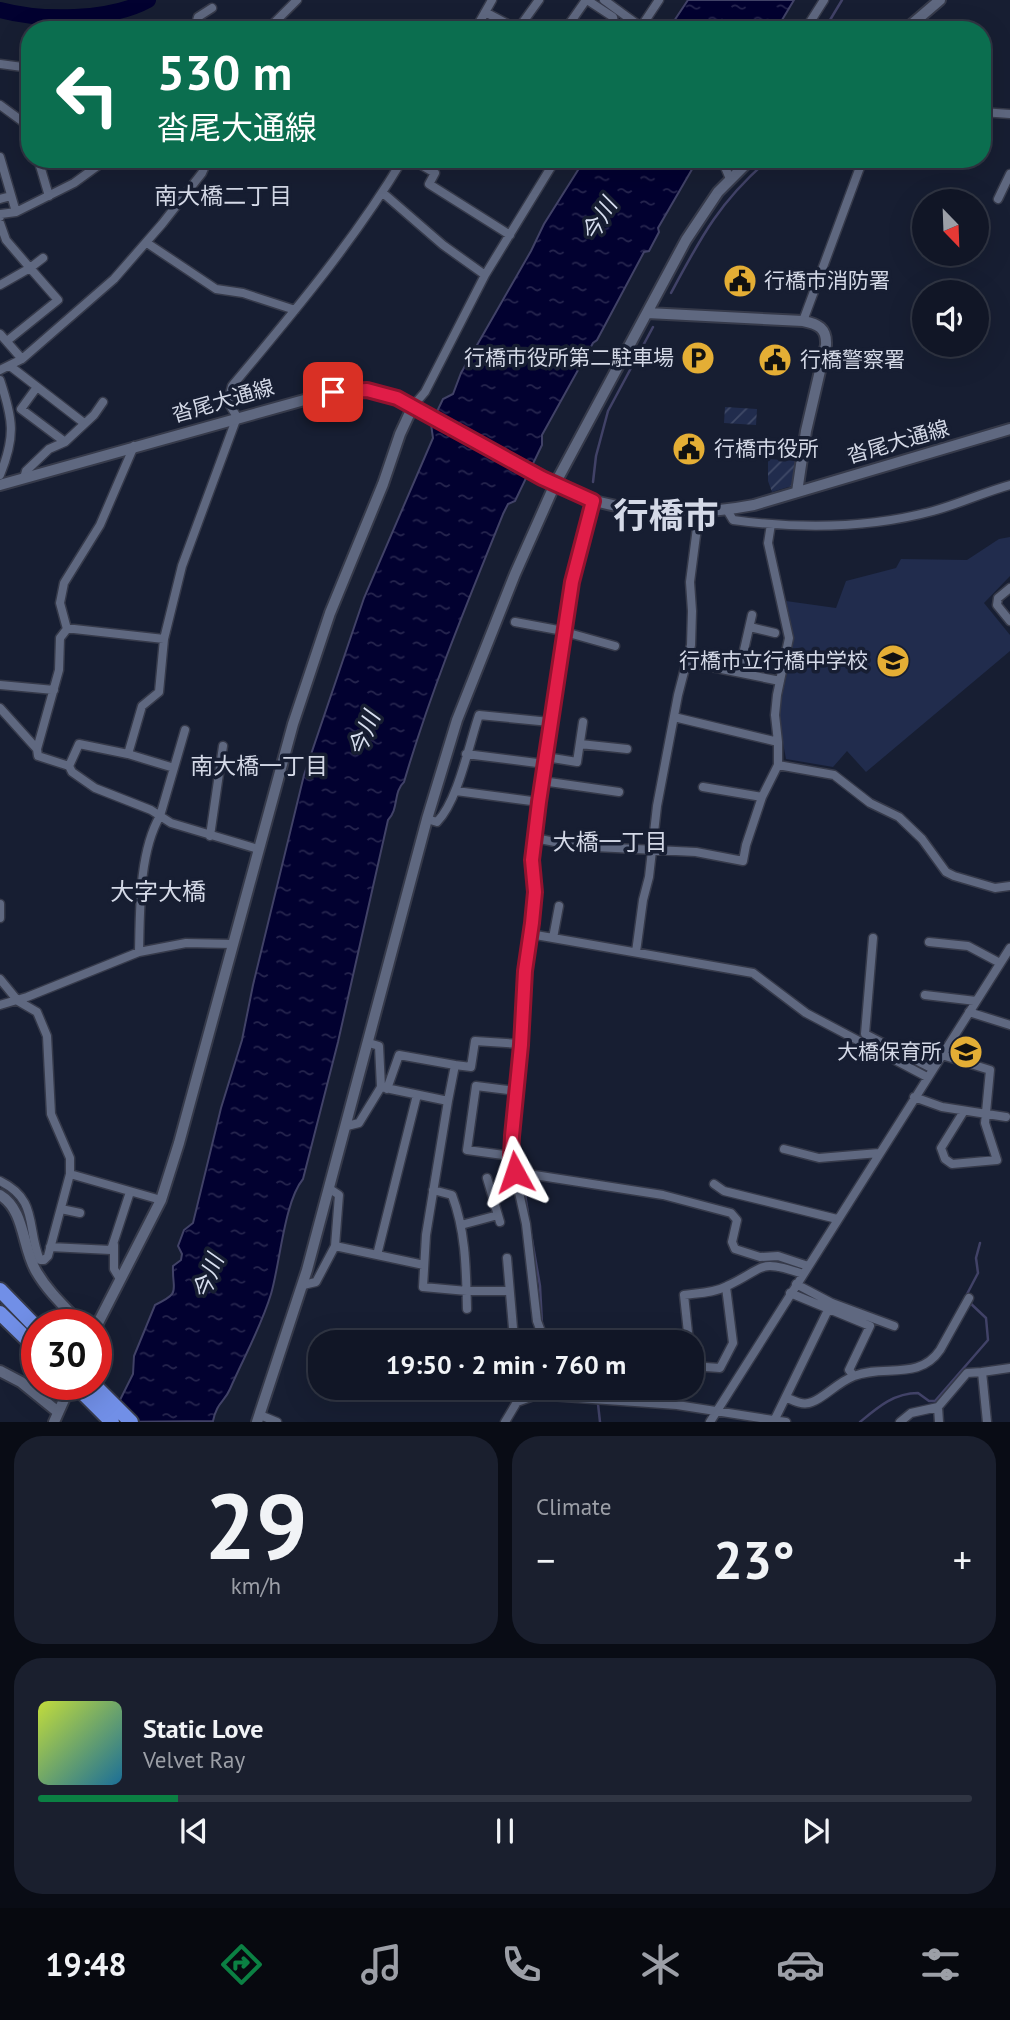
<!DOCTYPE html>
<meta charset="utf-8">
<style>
body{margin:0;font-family:"PT Sans","Noto Sans JP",sans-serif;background:#1a1f2e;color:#f1f3f6;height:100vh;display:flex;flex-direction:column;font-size:26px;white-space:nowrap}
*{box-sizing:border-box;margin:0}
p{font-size:23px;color:#9c9fa7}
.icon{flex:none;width:38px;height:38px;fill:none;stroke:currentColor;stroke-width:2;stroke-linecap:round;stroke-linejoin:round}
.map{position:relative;height:1422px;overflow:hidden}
.panel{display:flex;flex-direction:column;gap:14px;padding:14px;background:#090c15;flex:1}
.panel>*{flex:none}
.top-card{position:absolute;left:21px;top:21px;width:970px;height:147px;border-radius:28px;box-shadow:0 7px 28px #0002,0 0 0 2px #303543;background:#0b6e4f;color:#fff;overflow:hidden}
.needle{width:46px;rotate:157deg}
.buttons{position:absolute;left:912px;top:189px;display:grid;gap:14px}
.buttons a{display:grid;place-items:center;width:77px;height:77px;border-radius:50%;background:#111626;box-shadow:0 7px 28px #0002,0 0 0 2px #303543;font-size:35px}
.speed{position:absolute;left:21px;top:1309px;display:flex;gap:14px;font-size:35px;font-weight:700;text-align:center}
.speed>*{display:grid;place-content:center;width:91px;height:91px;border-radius:50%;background:#111626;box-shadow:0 7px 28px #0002,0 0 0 2px #303543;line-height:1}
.speed .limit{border:10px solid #d22;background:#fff;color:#111}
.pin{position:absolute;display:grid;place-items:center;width:60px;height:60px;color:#fff;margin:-30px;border-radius:14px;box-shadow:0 4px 10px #0006}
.me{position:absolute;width:77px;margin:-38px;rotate:355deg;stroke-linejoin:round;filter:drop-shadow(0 0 5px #0008)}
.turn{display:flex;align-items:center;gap:24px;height:147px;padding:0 21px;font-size:32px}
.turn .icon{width:91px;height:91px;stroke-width:2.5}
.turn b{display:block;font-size:49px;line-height:60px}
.big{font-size:52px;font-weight:700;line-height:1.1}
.panel .tile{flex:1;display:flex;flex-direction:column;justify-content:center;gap:10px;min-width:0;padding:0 24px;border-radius:28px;background:#1a1f2e}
.panel .dial{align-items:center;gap:0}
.dial b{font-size:91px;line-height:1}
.song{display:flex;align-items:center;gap:21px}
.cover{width:84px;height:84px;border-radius:10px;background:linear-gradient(135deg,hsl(70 70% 55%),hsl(200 70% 35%))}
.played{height:7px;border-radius:4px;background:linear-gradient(90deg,#0b8043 15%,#303543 15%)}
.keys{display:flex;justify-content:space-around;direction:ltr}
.heat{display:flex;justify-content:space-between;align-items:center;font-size:38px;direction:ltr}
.panel .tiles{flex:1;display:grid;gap:14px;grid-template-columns:1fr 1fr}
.tile:last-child{grid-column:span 2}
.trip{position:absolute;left:308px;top:1330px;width:396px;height:70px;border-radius:28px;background:#111626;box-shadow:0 7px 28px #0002,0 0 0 2px #303543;font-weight:700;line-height:70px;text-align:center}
.tabs{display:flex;height:112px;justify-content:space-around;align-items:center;background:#07090f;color:#9c9fa7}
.tabs .icon{width:49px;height:49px}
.tabs .on{color:#0b8043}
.tabs b{font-size:32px;color:#f1f3f6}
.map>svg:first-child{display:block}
.garden{fill:url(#garden-furrows)}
.pitch{fill:#212c4d}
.water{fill:url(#water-ripples);stroke:#414267;stroke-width:2}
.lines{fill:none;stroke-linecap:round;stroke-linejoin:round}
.stream{stroke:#414267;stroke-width:2.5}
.river{stroke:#020130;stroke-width:16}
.street-casing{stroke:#363a4a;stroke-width:11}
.secondary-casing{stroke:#363a4a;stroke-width:14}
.highway-casing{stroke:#363a4a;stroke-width:18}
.street{stroke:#5f6880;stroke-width:8}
.secondary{stroke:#5f6880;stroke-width:10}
.highway{stroke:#718fe7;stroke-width:14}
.route-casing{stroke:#92132f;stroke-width:18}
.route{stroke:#e11d48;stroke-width:12}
.labels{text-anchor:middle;stroke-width:7;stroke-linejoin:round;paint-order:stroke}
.poi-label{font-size:21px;fill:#d4d9e7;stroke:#171e32;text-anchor:start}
.street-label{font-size:21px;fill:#d4d9e7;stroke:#171e32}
.neighbourhood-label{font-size:23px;fill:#d4d9e7;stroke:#171e32}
.water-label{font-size:23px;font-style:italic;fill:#d8dff0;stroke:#171e32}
.quarter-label{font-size:24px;fill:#d4d9e7;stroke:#171e32}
.town-label{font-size:35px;font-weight:bold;fill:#d4d9e7;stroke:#171e32}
</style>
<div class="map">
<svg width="1010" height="1422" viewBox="0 0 1010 1422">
<defs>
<pattern id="garden-furrows" width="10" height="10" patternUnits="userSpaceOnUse" patternTransform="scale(1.75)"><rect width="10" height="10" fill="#212c4d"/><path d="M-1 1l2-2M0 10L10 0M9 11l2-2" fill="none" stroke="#404a67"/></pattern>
<pattern id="water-ripples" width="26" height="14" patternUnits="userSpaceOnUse" patternTransform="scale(1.75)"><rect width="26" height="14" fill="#020130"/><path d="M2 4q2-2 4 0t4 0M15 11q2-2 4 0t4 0" fill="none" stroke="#26254e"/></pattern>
</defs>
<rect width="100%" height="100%" fill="#171e32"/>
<path class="garden" d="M 725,407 L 757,409 L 756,425 L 724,423 Z
M 768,459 L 797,461 L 795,485 L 772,492 L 768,481 Z"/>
<path class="pitch" d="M 1010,537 L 1010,576 L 984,603 L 1010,635 L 1010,651 L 866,772 L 847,751 L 833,767 L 786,759 L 778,716 L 794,639 L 786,601 L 836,608 L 846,581 L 896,568 L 901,559 L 967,560 L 999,539 Z"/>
<path class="water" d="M 688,0 L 794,0 L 776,30 L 668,30 Z
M 585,159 L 698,159 L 658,228 L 659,232 L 649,251 L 644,252 L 597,340 L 593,343 L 542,435 L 542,445 L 515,501 L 508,504 L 503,514 C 467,603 431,690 404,782 C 393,792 399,809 388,820 L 338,1042 L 303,1179 C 284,1202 280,1264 271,1294 C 261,1327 244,1357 230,1389 C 224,1403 217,1402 213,1421 L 109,1422 L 133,1374 L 134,1356 L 155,1305 C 182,1292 172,1292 173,1266 L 181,1260 L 182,1254 L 178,1246 L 184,1230 L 193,1223 L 221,1108 L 242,1040 L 253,985 L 304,775 L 364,598 L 433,438 L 431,424 L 443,399 L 453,394 L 461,373 L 531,251 L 544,224 Z"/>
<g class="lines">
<path class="stream" d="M 824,30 L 842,0
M 671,293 C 701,237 719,202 769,159
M 593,482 L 596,456 L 608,411 L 653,327
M 521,978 L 519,971 L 527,920 L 530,877
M 527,1005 L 526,1063 L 516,1140 L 528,1213
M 531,1234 L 540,1286 L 542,1324
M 966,1296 L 978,1273 L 976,1258 L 980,1243
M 545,1330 L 550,1342
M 571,1388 L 578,1394 L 597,1395 L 600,1422
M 860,1422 C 878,1407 894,1393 918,1393 L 929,1401 L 935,1401 L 988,1340 L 986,1318 L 968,1301"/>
<path class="river" d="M 0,10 C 41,21 110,21 148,0"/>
<defs>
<path id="street" d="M 587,0 L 613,17 L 614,24 L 609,30
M 604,0 L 641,27
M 485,12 L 519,30
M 196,24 L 198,17 L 212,8
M 518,29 L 539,0
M 184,30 L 196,24 L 203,30
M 267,30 L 297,0
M 475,30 L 492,0
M 565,30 L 586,0
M 639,30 L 659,0
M 805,30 L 824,0
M 0,64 L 30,68
M 0,105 L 30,127
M 982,112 L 1010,114
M 0,157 L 16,212 L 74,183 L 107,159
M 38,159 L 49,196
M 411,159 L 435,173 L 429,184 L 510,235
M 726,159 L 725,167 L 730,179
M 383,193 L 443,245 L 485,275
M 0,199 L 11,196
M 998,199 L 1010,174
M 0,217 L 1,214 L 16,212
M 0,223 L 6,240 L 30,268 L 0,285
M 147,243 L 216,289 L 243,293 L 295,310
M 803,321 L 863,159
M 0,334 L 22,359
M 7,341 L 58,300 L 30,268 L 43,258
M 10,366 L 84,423
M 0,370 L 22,359 L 114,279 L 162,224 L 202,173 L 208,159
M 0,380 C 13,419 16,436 0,475
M 37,387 L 21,409 L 65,442
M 413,406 L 425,392 L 485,275 L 556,159
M 24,478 L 26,471 L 49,449 L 65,442 L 94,415 L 103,402
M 727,510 L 733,520 C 800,529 867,529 933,511 C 959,504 984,492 1010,485
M 771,524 L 768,543 L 789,638 L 777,695 L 775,715 L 778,742
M 1010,588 L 998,598 L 997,605 L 1010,621
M 515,622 L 558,630 L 615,646
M 750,627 L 775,633
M 67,629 L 60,603 L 64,583 L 100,525 L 134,446
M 164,639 L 182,566 L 237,417 L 228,402 L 232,386 C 293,313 354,241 403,159
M 687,662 L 780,681
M 739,672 L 752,615
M 0,685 L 54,690
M 0,708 L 37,749 L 38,756 L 69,766 L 72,772 L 95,788 L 151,810 L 171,823 L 258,849
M 580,744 L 627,749
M 37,749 L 59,670 L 60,638 L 67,629 L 74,629 L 164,639 L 159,692 L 142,706 L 128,754
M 466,754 L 545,764
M 546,757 L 577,762 L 583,722
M 778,765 L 834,775 L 870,803 L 899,817 L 922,839 L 946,872 L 954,876 L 995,888 L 1010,886
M 69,766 L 79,744 L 128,754 L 174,768
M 542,781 L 619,792
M 703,787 L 762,797
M 456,791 L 539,802
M 427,819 L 437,822 C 458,801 469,744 479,715 L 550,722
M 210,836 L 223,746
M 535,838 L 575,846 L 696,852 L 743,861 L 746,845 L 762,797 L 778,765 L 778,742 L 674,717
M 0,904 L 0,918
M 530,934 L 753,973 L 806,1013 L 927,1077
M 553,938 L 559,906
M 873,938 L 865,1034 L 933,1069
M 929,942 L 968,946 L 1000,963
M 139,952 C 140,910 139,852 160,816 L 185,730
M 636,952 L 643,900 L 649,877 L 657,806 L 678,695 L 691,645 L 692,611 L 690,582 L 699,512
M 0,979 L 18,1001 L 37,1012 L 47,1036 L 51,1114 L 70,1158 L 70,1174 L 48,1256 L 44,1260 L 40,1260 C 26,1227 39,1200 0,1181
M 925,995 L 976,1001
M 0,1005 L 27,997 L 139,952 L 186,943 L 232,944
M 969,1012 L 1010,1025
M 369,1043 L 379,1046 L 381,1087 L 448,1101 L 426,1235 L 423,1287 L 467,1291 L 509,1291
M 942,1055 L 990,1070 L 985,1123 L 997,1160 L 952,1164 L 945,1159 L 941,1148 L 964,1111
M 455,1065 L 471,1067 L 475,1041 L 521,1044
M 387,1089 L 399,1055 L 455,1065 L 448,1101
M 914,1097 L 942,1107 L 1006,1117
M 347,1126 L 359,1123 L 381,1087
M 784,1149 L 819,1158 L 879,1153
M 511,1156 L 467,1150 L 476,1086 L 516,1091
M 515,1172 L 663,1195 L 731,1213 L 737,1220 L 732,1242 L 735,1249 L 760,1257 L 778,1256 L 808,1266
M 70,1174 L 161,1200
M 487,1178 L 500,1222
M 714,1184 L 724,1191 L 837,1219
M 433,1190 L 452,1195 C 466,1232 466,1270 467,1309
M 61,1209 L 80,1213
M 461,1225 L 498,1215
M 114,1245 L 114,1269 L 120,1279
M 335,1246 L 424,1265
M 50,1247 L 111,1250 L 130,1192
M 377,1255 L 417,1095
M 507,1258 L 513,1328
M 796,1284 L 832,1303 L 894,1326
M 303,1285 L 316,1282 L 335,1246 L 339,1195 L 330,1189
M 790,1293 L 870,1326 L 849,1370 L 854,1376
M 599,1339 L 600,1342
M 545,1342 L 537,1321 L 526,1224 L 511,1156 L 512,1136 L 521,1044 L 525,971 L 532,923 L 535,892 L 532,860 L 539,802 L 572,582 L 593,501
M 689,1342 L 684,1295 C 698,1293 714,1293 727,1286 C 766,1268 757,1258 803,1274
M 691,1366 L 720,1368 L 733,1343 L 726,1287
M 982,1372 L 1010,1368
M 786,1397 C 794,1401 803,1406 812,1402 C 824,1398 838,1382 854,1376 C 884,1364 919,1381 940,1350 L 969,1298
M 260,1415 L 277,1422
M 775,1419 L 828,1310
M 505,1422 L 517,1402 L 536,1395 L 677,1405 L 786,1422
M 710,1422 L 1010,948
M 900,1422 L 911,1413 L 938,1407
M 939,1422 L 938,1407 L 967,1373 L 982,1372 L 987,1422"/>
<path id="secondary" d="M 905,30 L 940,0
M 647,313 L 803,321 C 818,324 827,328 826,345 L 806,431 L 797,492
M 0,485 L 333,392 L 367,390 L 397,398 L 579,496 C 634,515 697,516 754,505 L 1010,429
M 0,1195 C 25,1210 22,1247 36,1271 C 48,1292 66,1308 82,1325
M 96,1327 L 161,1200 L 179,1143 L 293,724 L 330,613 L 383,484 L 400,434 L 413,406
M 0,1371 L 21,1382 L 58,1412
M 54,1422 L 71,1384
M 257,1422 L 307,1270 L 427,819 L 457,720 L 515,574 L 555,484 L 686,240 L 718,192 L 751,159"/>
<path id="highway" d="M 0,1290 L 37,1328
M 0,1313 L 37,1349
M 74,1384 L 112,1422
M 93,1384 L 131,1422"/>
</defs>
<use href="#street" class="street-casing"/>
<use href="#secondary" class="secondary-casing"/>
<use href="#highway" class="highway-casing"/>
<use href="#street" class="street"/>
<use href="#secondary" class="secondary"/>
<use href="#highway" class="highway"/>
</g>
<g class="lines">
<defs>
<path id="route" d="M 333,392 L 367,390 L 397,398 L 542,478 L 593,501 L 572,582 L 539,802 L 532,860 L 535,892 L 532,923 L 525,971 L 521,1045 L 512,1136 L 511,1156 L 515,1172"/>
</defs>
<use href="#route" class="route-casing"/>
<use href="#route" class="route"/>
</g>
<defs>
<symbol id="civic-disc" viewBox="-11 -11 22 22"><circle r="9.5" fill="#e4ae35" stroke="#171e32"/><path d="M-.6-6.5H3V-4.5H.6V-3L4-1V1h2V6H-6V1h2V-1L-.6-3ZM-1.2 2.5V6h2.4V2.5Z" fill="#111"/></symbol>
<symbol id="parking-disc" viewBox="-11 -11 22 22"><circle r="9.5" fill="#e4ae35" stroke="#171e32"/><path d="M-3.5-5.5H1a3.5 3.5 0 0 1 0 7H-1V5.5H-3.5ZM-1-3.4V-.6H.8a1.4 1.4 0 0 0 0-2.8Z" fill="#111"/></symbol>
<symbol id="school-disc" viewBox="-11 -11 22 22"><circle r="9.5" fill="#e4ae35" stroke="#171e32"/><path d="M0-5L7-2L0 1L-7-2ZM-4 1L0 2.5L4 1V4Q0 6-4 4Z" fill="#111"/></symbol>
</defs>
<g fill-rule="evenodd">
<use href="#civic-disc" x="721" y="262" width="38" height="38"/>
<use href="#parking-disc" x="679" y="339" width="38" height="38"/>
<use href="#civic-disc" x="756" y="341" width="38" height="38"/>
<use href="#civic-disc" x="670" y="430" width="38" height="38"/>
<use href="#school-disc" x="874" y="642" width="38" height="38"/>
<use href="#school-disc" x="947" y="1033" width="38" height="38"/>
</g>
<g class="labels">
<g class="poi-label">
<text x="764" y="288">行橋市消防署</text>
<text x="674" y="365" text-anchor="end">行橋市役所第二駐車場</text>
<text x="800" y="367">行橋警察署</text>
<text x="714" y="456">行橋市役所</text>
<text x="868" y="668" text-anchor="end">行橋市立行橋中学校</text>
<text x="942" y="1059" text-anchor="end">大橋保育所</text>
</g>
<g class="street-label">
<text transform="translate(223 401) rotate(-16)" y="7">沓尾大通線</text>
<text transform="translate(898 442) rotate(-16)" y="7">沓尾大通線</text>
</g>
<g class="neighbourhood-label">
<text x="223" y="204">南大橋二丁目</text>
<text x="259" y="774">南大橋一丁目</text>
<text x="610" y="850">大橋一丁目</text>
</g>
<g class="water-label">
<text transform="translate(599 220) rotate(-59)" y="8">今川</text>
<text transform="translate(364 734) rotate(-68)" y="8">今川</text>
<text transform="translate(208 1277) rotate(-69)" y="8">今川</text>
</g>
<g class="quarter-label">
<text x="158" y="900">大字大橋</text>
</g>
<g class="town-label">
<text x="666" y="528">行橋市</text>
</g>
</g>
</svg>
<div class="buttons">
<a><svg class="needle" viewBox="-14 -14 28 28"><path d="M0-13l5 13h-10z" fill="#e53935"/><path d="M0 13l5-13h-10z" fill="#9c9fa7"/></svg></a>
<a><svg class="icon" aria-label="sound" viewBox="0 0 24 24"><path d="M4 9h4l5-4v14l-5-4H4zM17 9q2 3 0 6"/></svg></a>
</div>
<div class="speed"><div class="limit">30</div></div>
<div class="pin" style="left:333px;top:392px;background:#d93025"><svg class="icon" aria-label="arrive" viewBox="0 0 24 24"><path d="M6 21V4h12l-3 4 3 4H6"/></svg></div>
<svg class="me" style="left:515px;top:1172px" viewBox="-20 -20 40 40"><path d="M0-17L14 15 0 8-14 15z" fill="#e11d48" stroke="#fff" stroke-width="4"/></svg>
<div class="trip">19:50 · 2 min · 760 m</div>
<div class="top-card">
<div class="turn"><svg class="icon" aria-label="left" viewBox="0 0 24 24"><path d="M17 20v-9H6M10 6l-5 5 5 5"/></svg><div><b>530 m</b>沓尾大通線</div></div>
</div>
</div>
<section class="panel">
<div class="tiles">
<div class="tile dial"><b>29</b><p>km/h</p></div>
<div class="tile"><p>Climate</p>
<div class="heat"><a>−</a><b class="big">23°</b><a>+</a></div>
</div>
<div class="tile">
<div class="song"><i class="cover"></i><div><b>Static Love</b><p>Velvet Ray</p></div></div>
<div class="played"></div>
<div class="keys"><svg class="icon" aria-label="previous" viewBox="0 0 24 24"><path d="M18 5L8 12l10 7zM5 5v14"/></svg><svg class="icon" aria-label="pause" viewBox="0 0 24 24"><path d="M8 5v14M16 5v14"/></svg><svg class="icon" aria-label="next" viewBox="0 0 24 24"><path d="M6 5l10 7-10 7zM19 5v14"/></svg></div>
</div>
</div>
</section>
<nav class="tabs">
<b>19:48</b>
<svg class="icon on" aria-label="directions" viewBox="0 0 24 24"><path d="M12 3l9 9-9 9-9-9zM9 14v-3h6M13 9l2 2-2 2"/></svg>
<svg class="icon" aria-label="music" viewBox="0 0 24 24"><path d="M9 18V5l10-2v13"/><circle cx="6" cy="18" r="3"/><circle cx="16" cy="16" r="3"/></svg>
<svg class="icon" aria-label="phone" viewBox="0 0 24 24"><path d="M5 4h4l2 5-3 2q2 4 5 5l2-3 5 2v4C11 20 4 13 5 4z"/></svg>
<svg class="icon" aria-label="climate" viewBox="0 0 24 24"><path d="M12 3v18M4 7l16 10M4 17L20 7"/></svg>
<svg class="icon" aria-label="car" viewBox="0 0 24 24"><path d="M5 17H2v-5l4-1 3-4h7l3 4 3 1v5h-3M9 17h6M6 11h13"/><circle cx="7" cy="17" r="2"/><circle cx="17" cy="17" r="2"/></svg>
<svg class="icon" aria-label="filters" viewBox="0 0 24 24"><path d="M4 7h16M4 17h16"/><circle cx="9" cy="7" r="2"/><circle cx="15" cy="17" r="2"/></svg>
</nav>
